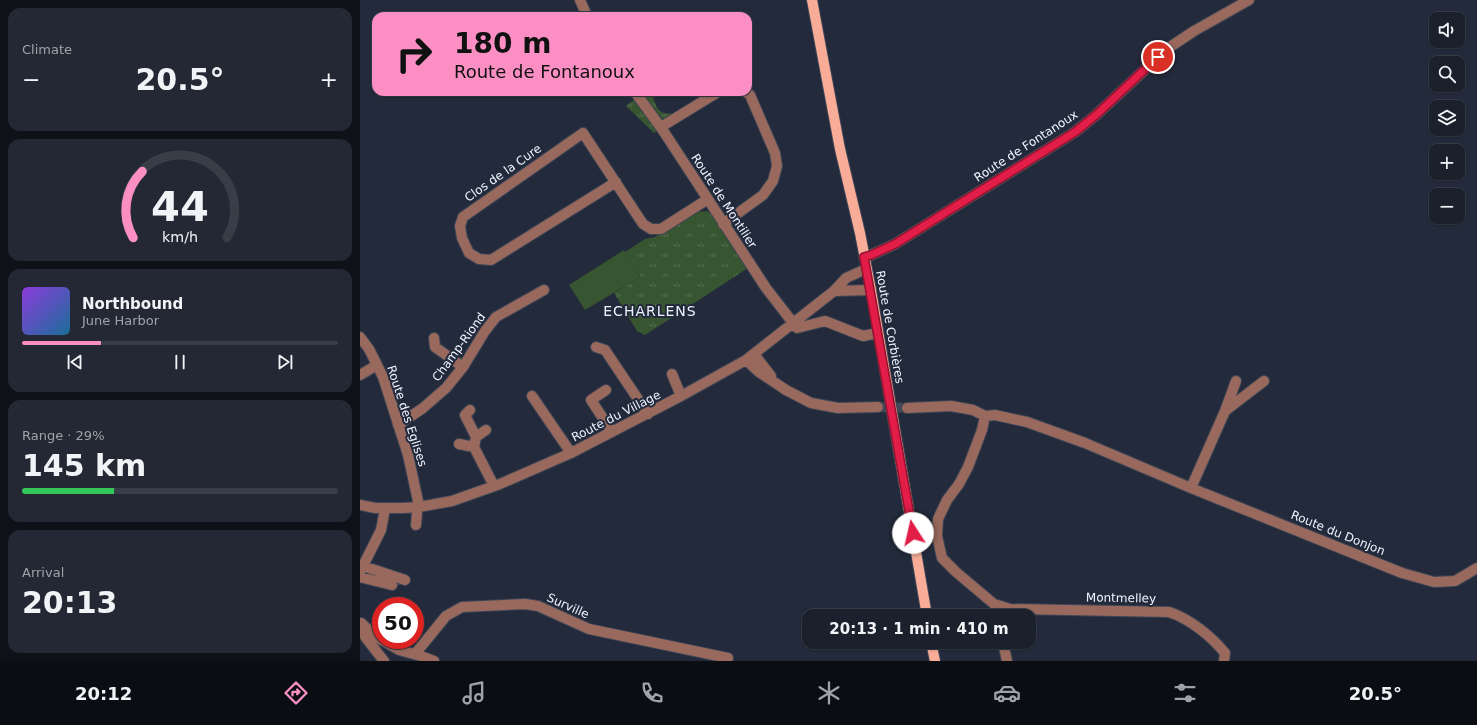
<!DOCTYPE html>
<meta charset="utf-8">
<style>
body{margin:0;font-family:"DejaVu Sans",sans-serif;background:#232834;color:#f1f3f6;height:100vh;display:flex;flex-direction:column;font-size:15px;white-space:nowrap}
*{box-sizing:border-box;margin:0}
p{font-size:13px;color:#9fa3a9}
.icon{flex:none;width:22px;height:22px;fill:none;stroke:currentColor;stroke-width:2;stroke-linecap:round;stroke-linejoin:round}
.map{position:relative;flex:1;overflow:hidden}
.details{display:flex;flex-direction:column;gap:8px;padding:8px;background:#0e1218;width:360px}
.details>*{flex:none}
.top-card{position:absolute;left:12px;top:12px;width:380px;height:84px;border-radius:12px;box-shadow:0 1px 3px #0004,0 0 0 1px #383e48;background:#fb8fc4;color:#111;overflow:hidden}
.fabs{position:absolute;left:1069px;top:12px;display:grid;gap:8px}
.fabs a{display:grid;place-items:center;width:36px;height:36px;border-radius:8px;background:#1a202c;box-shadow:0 1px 3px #0004,0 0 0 1px #383e48;font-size:20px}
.speed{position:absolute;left:12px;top:597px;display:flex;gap:8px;font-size:20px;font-weight:700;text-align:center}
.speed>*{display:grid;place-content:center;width:52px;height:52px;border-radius:50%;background:#1a202c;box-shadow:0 1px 3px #0004,0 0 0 1px #383e48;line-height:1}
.speed .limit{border:6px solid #d22;background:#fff;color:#111}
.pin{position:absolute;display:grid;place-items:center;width:34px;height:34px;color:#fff;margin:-17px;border:2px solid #fff;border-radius:50%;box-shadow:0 1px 4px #0007}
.me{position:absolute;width:44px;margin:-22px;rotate:350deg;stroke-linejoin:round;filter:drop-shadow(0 0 3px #0008)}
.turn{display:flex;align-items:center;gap:14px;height:84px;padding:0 16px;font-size:18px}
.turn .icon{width:52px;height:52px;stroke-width:2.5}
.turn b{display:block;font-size:28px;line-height:34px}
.big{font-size:30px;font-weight:700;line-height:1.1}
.details .card{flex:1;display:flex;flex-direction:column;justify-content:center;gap:6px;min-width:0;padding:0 14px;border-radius:12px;background:#232834}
.details .dial{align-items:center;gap:0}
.dial svg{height:104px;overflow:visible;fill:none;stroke:#383e48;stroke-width:7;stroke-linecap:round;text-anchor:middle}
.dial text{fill:#f1f3f6;stroke:none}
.song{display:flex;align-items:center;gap:12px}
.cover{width:48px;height:48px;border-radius:6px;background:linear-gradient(135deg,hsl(270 70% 55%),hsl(200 70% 35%))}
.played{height:4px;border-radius:2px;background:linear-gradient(90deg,#fb8fc4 25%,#383e48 25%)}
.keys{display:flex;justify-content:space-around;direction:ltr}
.heat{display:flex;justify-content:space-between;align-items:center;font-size:22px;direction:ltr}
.charge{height:6px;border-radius:3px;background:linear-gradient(90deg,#34c759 29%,#383e48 0)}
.trip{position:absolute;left:442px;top:609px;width:234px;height:40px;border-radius:12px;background:#1a202c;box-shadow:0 1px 3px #0004,0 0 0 1px #383e48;font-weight:700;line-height:40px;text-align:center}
.tab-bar{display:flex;height:64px;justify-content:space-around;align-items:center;background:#0a0d12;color:#9fa3a9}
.tab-bar .icon{width:28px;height:28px}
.tab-bar .current{color:#fb8fc4}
.tab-bar b{font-size:18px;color:#f1f3f6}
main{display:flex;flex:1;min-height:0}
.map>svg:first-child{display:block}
.grass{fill:url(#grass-tufts)}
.green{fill:#375530}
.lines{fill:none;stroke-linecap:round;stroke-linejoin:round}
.minor-tunnel{stroke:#414858;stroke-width:10;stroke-dasharray:10 5;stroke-linecap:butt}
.minor-casing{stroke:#3f4656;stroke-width:12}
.major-casing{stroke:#3f4656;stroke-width:12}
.minor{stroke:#98695c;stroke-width:10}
.major{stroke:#f9ad98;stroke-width:10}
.route-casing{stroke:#92132f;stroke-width:10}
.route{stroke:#e11d48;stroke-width:7}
.labels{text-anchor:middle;stroke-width:4;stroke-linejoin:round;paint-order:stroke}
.street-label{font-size:12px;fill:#eef4ff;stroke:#232a3b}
.quarter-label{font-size:14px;letter-spacing:1px;fill:#eef4ff;stroke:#232a3b}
</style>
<main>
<section class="details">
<div class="card"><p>Climate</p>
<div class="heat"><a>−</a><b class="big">20.5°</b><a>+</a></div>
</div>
<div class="card dial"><svg viewBox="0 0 100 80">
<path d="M14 69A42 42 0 1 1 86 69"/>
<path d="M14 69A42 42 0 0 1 21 18" stroke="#fb8fc4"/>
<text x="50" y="56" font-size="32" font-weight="700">44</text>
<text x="50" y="72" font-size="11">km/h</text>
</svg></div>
<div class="card">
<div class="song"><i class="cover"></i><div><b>Northbound</b><p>June Harbor</p></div></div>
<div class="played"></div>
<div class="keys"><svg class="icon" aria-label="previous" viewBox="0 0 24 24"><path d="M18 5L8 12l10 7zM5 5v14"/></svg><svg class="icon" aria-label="pause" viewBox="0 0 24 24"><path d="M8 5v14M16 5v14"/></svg><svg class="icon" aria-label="next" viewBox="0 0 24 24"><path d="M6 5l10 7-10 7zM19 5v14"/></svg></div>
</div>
<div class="card"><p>Range · 29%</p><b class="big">145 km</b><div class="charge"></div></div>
<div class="card"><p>Arrival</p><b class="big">20:13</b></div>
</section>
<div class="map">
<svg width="1117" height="661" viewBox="0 0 1117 661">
<defs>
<pattern id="grass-tufts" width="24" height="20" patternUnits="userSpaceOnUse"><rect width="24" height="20" fill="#375530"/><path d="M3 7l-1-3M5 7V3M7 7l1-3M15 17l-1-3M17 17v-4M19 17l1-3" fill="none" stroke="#546e4f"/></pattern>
</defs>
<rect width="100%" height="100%" fill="#232a3b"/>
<path class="grass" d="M 278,92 L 291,92 C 297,107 297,116 316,113 L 305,119 L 299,118 Z
M 276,98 L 298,130 L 294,133 L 266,106 Z
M 347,211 L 355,216 L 388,268 L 285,335 L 277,331 L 254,293 L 280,277 L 265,252 L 285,239 L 295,237 L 336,212 Z"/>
<path class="green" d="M 264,250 L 280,277 L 225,310 L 209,285 Z"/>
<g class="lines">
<path class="minor-tunnel" d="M 518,407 L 547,408"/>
<defs>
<path id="minor" d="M 220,0 L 227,16
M 275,92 L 304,132 L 406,288 L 437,328 L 465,321 L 503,336 L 518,333
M 301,127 L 358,92
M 256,182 L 131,260 L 119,259 L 109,253 L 102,238 L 100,226 L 103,217 L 223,133 L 283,224 L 291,229 L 301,229 L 348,199
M 363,224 L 403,195 L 413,181 L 417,166 L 415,153 L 390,95 L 386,92
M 504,257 L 511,255 L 535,244 L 715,132 L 736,115 L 807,49 L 834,31 L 889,0
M 474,291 L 511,290
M 0,337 L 9,349 L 23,377 L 48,455 L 58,501 L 56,525
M 74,338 L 75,347 L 103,367
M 236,347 L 245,350 L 288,414
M 394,354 L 411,376
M 386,360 L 399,372 L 426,390 L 451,403 L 478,408 L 518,407
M 312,374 L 321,396
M 0,375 L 17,365
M 246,390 L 231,400 L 252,432
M 172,396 L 211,453
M 547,408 L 591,406 L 613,410 L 625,416 L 635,415 L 667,422 L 725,443 L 831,488 L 1042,573 L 1074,582 L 1095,581 L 1117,568
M 110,410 L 105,415 L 116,437 L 114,447 L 134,486
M 865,411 L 876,381
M 625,416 L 622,430 L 608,467 L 599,484 L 587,500 L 578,519 L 577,536 L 582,558 L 596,572 L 634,604 L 650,609 L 809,612 C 830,619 851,636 865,653 L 864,661
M 38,425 L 63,408 L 86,388 L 103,367 L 125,331 L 136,317 L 184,290
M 116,437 L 126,430
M 99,444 L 114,447
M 831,488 L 865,411 L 904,381
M 0,505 L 15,508 L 43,508 L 59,507 L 92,501 L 140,484 L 211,453 L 321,396 L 386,360 L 474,291 L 486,278 L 506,269
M 3,566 L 45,580
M 0,572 L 21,530 L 25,509
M 0,577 L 32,585
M 1,623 L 15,636 L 21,640
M 0,627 L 6,638 L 24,661
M 22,640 L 39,650 L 61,656 L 74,661
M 643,642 L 647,661
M 55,654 L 86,616 L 102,607 L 165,604 L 178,606 L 229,629 L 368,658"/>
<path id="major" d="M 452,0 L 480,149 L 500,233 L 511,290 L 567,616
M 571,642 L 575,661"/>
</defs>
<use href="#minor" class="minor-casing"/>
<use href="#major" class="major-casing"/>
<use href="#minor" class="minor"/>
<use href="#major" class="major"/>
</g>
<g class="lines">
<defs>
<path id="route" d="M 553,533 L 504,257 L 511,255 L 535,244 L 715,132 L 736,115 L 798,57"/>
</defs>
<use href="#route" class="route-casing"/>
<use href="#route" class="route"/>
</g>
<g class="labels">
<g class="street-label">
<text transform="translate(666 146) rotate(-33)" y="4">Route de Fontanoux</text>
<text transform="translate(143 173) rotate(-35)" y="4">Clos de la Cure</text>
<text transform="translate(364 201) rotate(57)" y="4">Route de Montilier</text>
<text transform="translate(530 327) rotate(80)" y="4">Route de Corbières</text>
<text transform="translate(99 347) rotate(-54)" y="4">Champ-Riond</text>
<text transform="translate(47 416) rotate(72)" y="4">Route des Eglises</text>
<text transform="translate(256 416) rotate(-27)" y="4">Route du Village</text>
<text transform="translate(978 533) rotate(22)" y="4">Route du Donjon</text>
<text transform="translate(761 598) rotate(1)" y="4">Montmelley</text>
<text transform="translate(208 606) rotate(24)" y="4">Surville</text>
</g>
<g class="quarter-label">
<text x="290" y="316">ECHARLENS</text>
</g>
</g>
</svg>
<div class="fabs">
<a><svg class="icon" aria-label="sound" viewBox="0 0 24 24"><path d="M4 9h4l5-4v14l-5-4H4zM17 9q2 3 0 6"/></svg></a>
<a><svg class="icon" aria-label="search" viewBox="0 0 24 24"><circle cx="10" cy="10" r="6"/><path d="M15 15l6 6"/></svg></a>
<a><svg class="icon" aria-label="layers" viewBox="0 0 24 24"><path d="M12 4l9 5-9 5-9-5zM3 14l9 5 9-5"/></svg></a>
<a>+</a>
<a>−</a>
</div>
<div class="speed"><div class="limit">50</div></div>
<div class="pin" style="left:798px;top:57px;background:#d93025"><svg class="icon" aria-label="arrive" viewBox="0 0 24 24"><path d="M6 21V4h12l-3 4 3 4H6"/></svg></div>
<svg class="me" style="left:553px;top:533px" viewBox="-20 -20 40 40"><circle r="19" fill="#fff"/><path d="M0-13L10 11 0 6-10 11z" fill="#e11d48"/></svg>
<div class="trip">20:13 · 1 min · 410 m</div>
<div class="top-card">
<div class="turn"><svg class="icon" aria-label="right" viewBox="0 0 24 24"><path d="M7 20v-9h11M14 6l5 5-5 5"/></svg><div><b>180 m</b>Route de Fontanoux</div></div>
</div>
</div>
</main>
<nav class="tab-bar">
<b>20:12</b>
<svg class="icon current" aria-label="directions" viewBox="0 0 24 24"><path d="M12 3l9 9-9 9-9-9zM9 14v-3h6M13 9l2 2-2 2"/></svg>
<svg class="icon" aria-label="music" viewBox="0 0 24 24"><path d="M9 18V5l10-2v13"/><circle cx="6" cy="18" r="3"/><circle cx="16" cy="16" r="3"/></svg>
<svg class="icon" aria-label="phone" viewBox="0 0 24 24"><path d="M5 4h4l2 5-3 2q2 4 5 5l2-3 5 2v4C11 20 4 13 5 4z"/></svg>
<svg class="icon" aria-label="climate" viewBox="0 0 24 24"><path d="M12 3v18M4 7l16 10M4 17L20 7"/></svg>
<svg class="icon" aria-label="car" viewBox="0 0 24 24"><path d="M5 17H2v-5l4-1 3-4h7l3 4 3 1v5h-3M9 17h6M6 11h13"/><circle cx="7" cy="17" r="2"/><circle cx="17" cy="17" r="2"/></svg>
<svg class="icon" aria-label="filters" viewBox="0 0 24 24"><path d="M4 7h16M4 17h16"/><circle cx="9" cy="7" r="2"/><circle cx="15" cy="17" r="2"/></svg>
<b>20.5°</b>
</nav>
